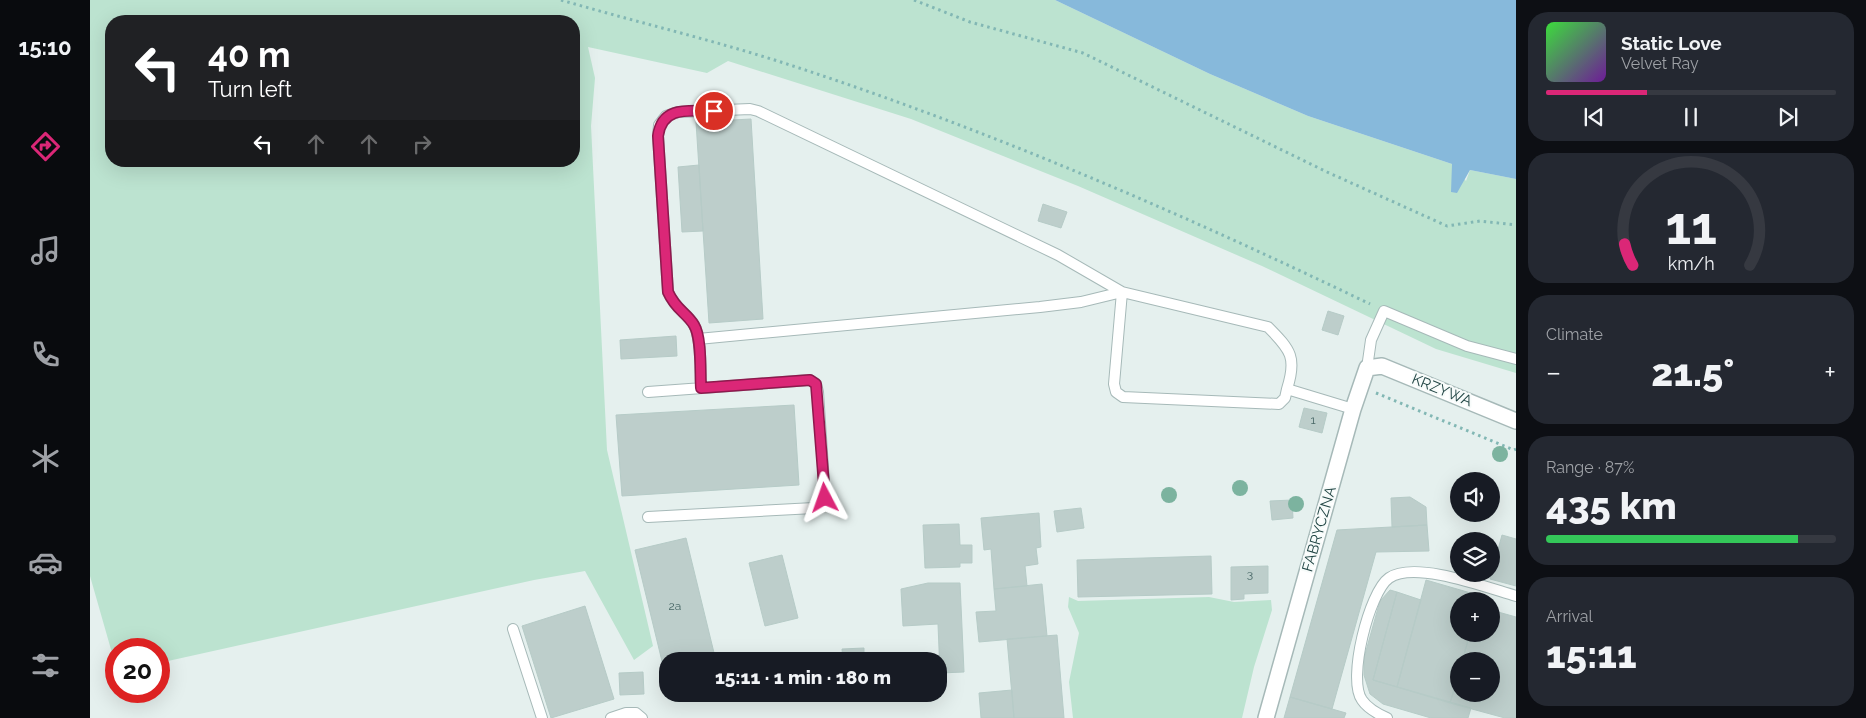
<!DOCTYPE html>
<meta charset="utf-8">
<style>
body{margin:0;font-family:Raleway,sans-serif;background:#242831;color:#f1f3f6;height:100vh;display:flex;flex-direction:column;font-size:19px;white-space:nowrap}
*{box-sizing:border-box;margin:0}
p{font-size:16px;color:#9ea1a6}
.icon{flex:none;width:28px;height:28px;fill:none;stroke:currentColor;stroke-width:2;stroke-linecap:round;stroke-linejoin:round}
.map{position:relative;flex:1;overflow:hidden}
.drawer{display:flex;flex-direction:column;gap:12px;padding:12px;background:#0d0f14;width:350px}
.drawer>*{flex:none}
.hud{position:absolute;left:15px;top:15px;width:475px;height:152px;border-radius:20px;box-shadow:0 5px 20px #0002;background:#202124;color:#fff;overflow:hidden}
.fabs{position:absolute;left:1360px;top:472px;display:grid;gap:10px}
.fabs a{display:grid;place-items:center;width:50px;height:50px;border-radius:50%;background:#171b24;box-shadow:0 5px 20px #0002;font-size:25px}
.speed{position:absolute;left:15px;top:638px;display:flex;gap:10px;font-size:25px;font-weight:700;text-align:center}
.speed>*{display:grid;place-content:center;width:65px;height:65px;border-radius:50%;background:#171b24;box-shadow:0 5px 20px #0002;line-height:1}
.speed .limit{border:8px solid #d22;background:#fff;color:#111}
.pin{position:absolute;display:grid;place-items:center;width:42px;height:42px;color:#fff;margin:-21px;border:2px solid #fff;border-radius:50%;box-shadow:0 1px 5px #0007}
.me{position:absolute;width:55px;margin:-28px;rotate:356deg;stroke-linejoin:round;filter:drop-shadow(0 0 4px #0008)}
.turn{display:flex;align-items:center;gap:18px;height:105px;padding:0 20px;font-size:22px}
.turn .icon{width:65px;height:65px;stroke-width:2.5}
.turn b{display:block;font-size:35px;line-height:42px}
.lanes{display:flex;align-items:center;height:48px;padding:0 20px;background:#0003;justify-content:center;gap:25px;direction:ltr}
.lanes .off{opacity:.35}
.big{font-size:38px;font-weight:800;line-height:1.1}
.drawer .widget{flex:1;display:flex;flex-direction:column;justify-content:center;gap:8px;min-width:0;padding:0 18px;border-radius:20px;background:#242831}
.drawer .dial{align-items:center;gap:0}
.dial svg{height:130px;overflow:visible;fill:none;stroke:#363941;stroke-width:7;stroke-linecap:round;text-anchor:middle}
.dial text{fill:#f1f3f6;stroke:none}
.song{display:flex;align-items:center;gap:15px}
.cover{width:60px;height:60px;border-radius:8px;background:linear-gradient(135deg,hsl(120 70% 55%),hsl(280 70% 35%))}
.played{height:5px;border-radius:2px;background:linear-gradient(90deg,#db2777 35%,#363941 35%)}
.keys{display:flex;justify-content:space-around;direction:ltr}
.heat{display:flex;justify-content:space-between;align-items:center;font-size:28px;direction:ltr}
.charge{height:8px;border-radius:4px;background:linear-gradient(90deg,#34c759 87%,#363941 0)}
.trip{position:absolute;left:569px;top:652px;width:288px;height:50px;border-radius:20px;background:#171b24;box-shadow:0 5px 20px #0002;font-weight:800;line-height:50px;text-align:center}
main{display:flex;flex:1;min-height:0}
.tab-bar{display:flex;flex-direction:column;width:90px;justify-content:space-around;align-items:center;background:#090b0e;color:#9ea1a6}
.tab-bar .icon{width:35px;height:35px}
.tab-bar .active{color:#db2777}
.tab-bar b{font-size:22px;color:#f1f3f6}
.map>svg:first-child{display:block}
.green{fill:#bce3d0;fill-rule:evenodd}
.water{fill:#87b9db}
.building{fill:#bdcecb;stroke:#b6cbc7}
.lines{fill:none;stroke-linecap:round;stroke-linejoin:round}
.lane-casing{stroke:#a6b9b8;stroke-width:12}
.street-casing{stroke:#a6b9b8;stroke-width:18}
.path{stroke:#82b7b4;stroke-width:3;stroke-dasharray:2.5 4;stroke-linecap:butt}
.lane{stroke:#fff;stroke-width:10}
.street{stroke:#fff;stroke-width:15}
.tree{fill:#7cb39f}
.route-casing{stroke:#8e194d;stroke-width:12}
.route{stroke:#db2777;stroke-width:9}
.labels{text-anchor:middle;stroke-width:4;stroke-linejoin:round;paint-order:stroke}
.number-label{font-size:12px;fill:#486766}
.street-label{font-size:15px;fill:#214544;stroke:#f7fbfa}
</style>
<main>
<nav class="tab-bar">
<b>15:10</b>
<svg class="icon active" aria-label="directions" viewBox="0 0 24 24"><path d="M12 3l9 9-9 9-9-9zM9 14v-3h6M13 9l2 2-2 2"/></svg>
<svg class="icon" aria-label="music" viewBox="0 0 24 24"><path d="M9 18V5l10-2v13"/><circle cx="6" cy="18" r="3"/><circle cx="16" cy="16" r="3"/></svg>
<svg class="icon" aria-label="phone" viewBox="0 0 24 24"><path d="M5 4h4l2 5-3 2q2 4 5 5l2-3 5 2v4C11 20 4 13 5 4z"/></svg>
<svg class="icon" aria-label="climate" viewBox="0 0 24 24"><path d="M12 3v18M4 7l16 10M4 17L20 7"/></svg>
<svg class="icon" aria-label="car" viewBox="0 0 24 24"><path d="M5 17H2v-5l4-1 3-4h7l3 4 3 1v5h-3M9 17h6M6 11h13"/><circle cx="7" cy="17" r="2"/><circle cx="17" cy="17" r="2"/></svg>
<svg class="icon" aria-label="filters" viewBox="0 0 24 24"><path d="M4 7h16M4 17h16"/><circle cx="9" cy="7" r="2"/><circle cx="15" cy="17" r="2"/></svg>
</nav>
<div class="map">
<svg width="1426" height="718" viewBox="0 0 1426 718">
<rect width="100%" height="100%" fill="#e5f0ee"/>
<path class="green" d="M 0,0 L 965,0 L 1120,74 L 1218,116 L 1362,164 L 1376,181 L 1380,170 L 1426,179 L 1426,373 L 1346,349 L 1172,266 L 988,186 L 821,119 L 638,61 L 617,73 L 498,47 L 505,78 L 501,126 L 517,450 L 563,646 L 544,660 L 495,571 L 444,580 L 69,663 L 69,649 L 26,649 L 26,656 L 22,653 L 0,576 ZM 21,21 L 484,21 L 484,161 L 21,161 Z
M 979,597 L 988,601 L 1119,597 L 1144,602 L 1181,600 L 1182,610 L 1164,667 L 1152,718 L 983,718 L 979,682 L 989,633 L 978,607 Z"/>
<path class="water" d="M 965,0 L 1426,0 L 1426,179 L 1380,170 L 1367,193 L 1361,192 L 1362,164 L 1218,116 L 1120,74 Z"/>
<path class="building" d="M 661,119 L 673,319 L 619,323 L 606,122 Z
M 609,165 L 613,231 L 592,232 L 588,167 Z
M 953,204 L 977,212 L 971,228 L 948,221 Z
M 1238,311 L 1254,316 L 1248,335 L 1232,330 Z
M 586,336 L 587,356 L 531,359 L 530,340 Z
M 704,405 L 709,485 L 532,496 L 526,415 Z
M 1214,408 L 1237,413 L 1232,433 L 1209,427 Z
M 1320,497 L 1336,507 L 1337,525 L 1302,527 L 1301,498 Z
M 1202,500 L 1203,518 L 1182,520 L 1180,501 Z
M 991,508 L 994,528 L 967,532 L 964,511 Z
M 949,513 L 951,547 L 946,548 L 948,564 L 935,566 L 937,586 L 904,589 L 901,549 L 894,550 L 891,518 Z
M 869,524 L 870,545 L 882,545 L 882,563 L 870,563 L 870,567 L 835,568 L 833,525 Z
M 1337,525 L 1339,551 L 1286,552 L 1242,709 L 1200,697 L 1247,530 Z
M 1412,535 L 1426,539 L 1426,586 L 1400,579 Z
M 596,538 L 626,661 L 578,661 L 578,686 L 545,550 Z
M 692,555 L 708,618 L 675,626 L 659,563 Z
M 1121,556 L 1122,594 L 988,597 L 987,560 Z
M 1178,566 L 1178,593 L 1154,594 L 1154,599 L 1141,600 L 1141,567 Z
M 1336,580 L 1391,596 L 1389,601 L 1369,601 L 1369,634 L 1380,634 L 1372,661 L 1369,661 L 1369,673 L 1360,703 L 1307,687 Z
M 838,583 L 870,583 L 874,672 L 850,673 L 848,624 L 813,626 L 811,589 Z
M 952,584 L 957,636 L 889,642 L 886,612 L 906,611 L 904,589 Z
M 1300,590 L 1307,592 L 1283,680 L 1381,708 L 1378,718 L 1341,718 L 1293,704 L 1280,694 L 1274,675 L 1274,658 L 1290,601 Z
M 1307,592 L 1331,600 L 1307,687 L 1283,680 Z
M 495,606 L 524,699 L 461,718 L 432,626 Z
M 1401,610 L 1426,617 L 1426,718 L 1415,718 L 1360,703 L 1369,673 L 1369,694 L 1401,694 L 1401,661 L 1372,661 L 1380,634 L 1401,634 Z
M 967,635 L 974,718 L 924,718 L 917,639 Z
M 774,648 L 774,661 L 753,661 L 752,649 Z
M 553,672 L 554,694 L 530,695 L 529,673 Z
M 922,690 L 924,718 L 891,718 L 889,693 Z
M 1200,697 L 1256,713 L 1254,718 L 1194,718 Z"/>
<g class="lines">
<defs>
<path id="lane" d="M 608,339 L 950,307 L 991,302 L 1032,292 L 1024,384 L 1026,392 L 1033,397 L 1189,404 L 1195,398 L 1197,389
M 1277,368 L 1281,340 L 1294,311 L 1377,346 L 1426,359
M 611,388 C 610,372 612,338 604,325 C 596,312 586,310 578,292 L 568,136 L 569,125 L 576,116 L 588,112 L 660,109 L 668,111 L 968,255 L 1032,292 L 1178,327 C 1201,350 1207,358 1197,389 L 1263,409
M 558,517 L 724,508 L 735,498 L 728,392 L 726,384 L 720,380 L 558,392
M 423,629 L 452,718
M 521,718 L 536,713 L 546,713 L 552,718
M 1297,718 C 1288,714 1278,709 1272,700 C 1257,680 1279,592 1299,578 C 1325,560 1398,588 1426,596"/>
<path id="street" d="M 1176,718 L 1263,409 L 1277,368 L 1292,366 L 1426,421"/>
</defs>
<use href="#lane" class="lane-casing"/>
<use href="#street" class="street-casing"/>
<path class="path" d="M 471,0 C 546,22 623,40 697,64 C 897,129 1091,213 1280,304
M 824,0 L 880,22 L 993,53 L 1237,172 L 1357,226 L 1390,221 L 1426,225
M 1286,393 L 1424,450 L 1426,449"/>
<use href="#lane" class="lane"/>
<use href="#street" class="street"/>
</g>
<g class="tree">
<circle cx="1410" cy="454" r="8"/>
<circle cx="1150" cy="488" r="8"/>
<circle cx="1079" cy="495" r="8"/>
<circle cx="1206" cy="504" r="8"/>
</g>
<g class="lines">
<defs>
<path id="route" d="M 624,111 C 600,111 572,105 568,136 L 578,292 C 586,310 596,312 604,325 C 612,338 610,372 611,388 L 720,380 L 726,384 L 735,498"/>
</defs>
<use href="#route" class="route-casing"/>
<use href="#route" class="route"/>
</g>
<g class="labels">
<g class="number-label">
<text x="1223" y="424">1</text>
<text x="1160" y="578">3</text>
<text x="585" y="610">2a</text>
</g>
<g class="street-label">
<text transform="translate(1352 390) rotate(22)" y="5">KRZYWA</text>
<text transform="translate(1229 529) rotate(-74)" y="5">FABRYCZNA</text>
</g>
</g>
</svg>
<div class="fabs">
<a><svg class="icon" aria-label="sound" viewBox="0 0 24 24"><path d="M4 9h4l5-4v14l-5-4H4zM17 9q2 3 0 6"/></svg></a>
<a><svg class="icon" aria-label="layers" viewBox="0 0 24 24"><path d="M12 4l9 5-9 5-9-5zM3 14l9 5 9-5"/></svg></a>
<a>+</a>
<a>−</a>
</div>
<div class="speed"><div class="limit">20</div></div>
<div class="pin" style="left:624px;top:111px;background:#d93025"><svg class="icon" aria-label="arrive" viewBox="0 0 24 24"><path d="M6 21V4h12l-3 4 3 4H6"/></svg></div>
<svg class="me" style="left:735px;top:498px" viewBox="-20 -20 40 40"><path d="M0-17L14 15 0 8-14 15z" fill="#db2777" stroke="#fff" stroke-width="4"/></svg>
<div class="trip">15:11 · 1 min · 180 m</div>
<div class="hud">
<div class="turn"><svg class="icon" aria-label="left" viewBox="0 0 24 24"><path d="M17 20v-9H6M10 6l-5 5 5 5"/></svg><div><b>40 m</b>Turn left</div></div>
<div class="lanes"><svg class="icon" aria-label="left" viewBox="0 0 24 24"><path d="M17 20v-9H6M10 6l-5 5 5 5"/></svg><svg class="icon off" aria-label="ahead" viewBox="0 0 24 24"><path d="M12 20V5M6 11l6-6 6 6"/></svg><svg class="icon off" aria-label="ahead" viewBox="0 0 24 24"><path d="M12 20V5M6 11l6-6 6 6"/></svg><svg class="icon off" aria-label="right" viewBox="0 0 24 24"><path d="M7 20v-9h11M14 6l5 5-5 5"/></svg></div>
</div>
</div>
<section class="drawer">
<div class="widget">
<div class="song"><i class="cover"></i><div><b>Static Love</b><p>Velvet Ray</p></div></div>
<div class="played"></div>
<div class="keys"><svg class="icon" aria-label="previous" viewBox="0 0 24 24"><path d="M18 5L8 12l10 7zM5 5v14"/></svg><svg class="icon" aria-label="pause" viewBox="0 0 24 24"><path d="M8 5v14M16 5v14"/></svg><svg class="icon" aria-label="next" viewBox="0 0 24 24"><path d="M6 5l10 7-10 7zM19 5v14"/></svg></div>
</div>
<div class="widget dial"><svg viewBox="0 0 100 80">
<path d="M14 69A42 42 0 1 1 86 69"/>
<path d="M14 69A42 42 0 0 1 9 56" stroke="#db2777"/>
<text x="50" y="56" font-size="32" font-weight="700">11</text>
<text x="50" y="72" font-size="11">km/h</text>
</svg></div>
<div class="widget"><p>Climate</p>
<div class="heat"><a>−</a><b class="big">21.5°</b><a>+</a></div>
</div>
<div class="widget"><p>Range · 87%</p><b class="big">435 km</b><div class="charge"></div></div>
<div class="widget"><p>Arrival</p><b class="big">15:11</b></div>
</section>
</main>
